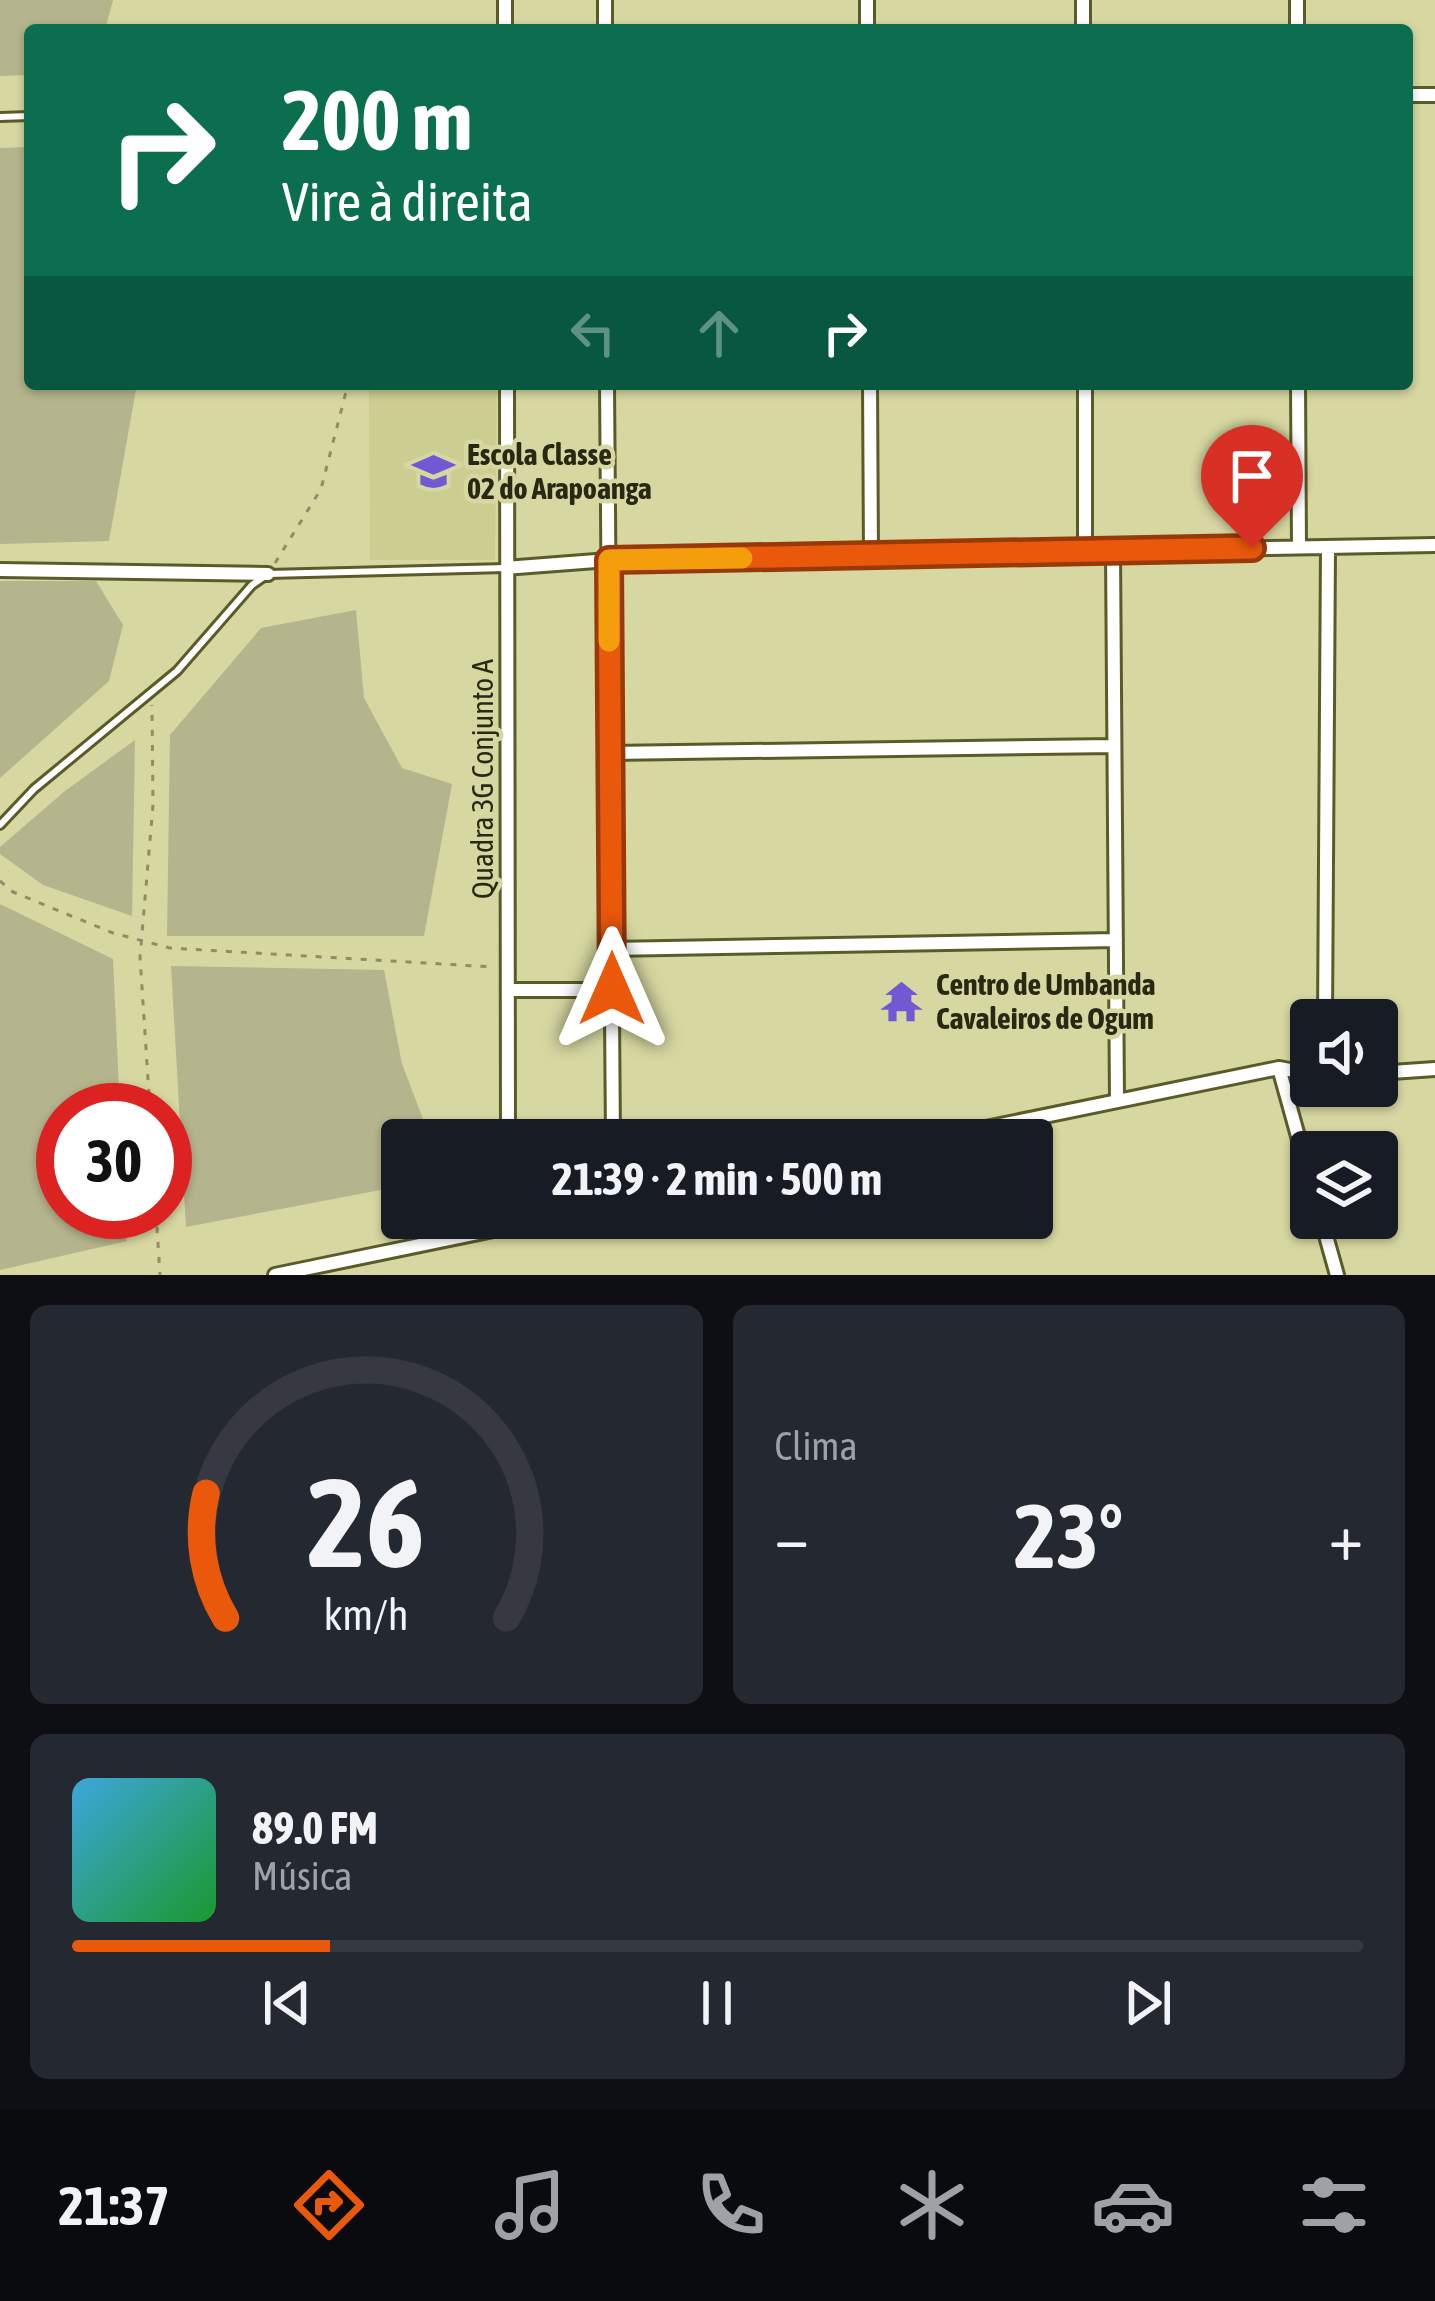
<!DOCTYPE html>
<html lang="pt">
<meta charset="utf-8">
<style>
body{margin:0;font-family:"Asap Condensed",sans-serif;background:#242831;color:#f1f3f6;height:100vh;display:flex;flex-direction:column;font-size:45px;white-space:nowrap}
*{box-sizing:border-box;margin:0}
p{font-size:39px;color:#9ea1a6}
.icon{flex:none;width:66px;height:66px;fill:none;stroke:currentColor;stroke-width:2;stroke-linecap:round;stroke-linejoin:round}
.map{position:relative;height:1275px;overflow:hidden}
.sheet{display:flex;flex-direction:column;gap:30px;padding:30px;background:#0d0f14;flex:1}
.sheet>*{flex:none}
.guide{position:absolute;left:24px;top:24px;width:1389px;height:366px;border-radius:12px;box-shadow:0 3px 9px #0004;background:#0b6e4f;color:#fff;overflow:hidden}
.tools{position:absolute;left:1290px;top:999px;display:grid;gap:24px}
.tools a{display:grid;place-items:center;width:108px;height:108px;border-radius:12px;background:#171b24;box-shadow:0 3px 9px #0004;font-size:60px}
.speed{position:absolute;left:36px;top:1083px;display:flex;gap:24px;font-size:60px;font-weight:700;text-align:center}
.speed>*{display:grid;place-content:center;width:156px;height:156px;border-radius:50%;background:#171b24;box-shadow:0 3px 9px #0004;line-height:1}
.speed .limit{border:18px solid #d22;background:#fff;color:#111}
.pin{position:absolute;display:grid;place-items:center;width:102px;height:102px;color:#fff;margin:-123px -51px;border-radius:50% 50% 50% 0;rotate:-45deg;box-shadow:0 0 12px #0007}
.pin .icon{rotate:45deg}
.me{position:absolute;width:132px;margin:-66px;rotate:0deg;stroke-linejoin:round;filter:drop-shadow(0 0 9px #0008)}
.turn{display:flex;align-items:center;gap:42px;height:252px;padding:0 60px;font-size:54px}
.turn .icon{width:156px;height:156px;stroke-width:2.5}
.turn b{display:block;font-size:84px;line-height:102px}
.lanes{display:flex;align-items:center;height:114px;padding:0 60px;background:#0003;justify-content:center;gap:60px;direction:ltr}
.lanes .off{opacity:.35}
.big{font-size:90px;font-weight:700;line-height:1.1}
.sheet .card{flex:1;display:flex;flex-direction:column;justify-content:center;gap:18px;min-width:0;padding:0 42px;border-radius:18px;background:#242831}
.sheet .dial{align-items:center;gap:0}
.dial svg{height:312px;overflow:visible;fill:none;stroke:#363941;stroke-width:7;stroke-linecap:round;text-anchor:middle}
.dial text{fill:#f1f3f6;stroke:none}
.song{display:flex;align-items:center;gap:36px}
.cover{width:144px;height:144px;border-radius:18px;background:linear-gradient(135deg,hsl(200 70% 55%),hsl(130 70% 35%))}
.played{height:12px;border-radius:6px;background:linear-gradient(90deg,#ea580c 20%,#363941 20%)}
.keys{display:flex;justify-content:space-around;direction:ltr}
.heat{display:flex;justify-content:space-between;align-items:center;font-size:66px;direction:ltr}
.sheet .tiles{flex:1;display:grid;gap:30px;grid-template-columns:1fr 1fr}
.card:last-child{grid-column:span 2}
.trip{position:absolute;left:381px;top:1119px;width:672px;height:120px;border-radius:12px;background:#171b24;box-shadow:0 3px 9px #0004;font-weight:700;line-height:120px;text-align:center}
.tab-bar{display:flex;height:192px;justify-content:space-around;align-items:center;background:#090b0e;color:#9ea1a6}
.tab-bar .icon{width:84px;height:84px}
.tab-bar .on{color:#ea580c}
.tab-bar b{font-size:54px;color:#f1f3f6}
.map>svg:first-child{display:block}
.built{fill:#cccd90}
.green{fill:#b4b58d}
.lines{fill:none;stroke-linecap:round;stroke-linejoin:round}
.service-casing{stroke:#5b5b29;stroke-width:12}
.minor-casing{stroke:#5b5b29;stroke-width:18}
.path{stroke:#8e8e66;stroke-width:3;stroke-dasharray:6 9;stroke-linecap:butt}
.service{stroke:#fff;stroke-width:6}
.minor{stroke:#fff;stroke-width:12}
.route-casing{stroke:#983908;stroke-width:30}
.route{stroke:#ea580c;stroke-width:21}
.slow{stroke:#f59e0b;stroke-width:21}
.labels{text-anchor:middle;stroke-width:9;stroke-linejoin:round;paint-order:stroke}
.poi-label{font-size:30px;font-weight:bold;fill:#282813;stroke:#d6d7a1;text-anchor:start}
.street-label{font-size:30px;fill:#282813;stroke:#d6d7a1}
</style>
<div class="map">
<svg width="1435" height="1275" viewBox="0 0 1435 1275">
<rect width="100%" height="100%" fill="#d6d7a1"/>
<path class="built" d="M 369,384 L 497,384 L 495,560 L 370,560 Z"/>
<path class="green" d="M 0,0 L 113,0 L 105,30 L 30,30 L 30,75 L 0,76 Z
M 30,147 L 30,384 L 137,384 L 109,541 L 0,544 L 0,148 Z
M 0,581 L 96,581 L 123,625 L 109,681 L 0,778 Z
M 356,610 L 364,698 L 402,768 L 452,784 L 424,936 L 167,936 L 170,735 L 261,628 Z
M 135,740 L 132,916 L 43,885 L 0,854 L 0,847 L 65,791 Z
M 0,904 L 113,959 L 120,1110 L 63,1110 L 63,1212 L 125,1212 L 127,1241 L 0,1270 Z
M 171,966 L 384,970 L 402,1064 L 431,1140 L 402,1140 L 402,1186 L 186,1227 Z"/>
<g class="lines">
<defs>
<path id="service" d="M 0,117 L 30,116
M 0,825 L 34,789 L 177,671 L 252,585 L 268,574 L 506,568"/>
<path id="minor" d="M 505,0 L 505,30
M 605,0 L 605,30
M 867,0 L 867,30
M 1083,0 L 1083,30
M 1297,30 L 1297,0
M 1407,95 L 1435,95
M 507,384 L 508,1140
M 607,384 L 613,1140
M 870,384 L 871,555
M 1085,384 L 1085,551
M 1298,384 L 1299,547
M 1113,551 L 1117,1101
M 506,568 L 609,560 L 1435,545
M 0,570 L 268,574
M 610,753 L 1114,746
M 611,949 L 1116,940
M 508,990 L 612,990
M 1325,1020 L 1328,547
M 1279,1068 L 1311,1183
M 1377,1073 L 1435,1069
M 927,1140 L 1279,1068 L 1311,1074
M 1321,1218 L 1337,1275
M 275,1275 L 551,1218"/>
</defs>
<use href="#service" class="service-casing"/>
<use href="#minor" class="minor-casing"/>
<path class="path" d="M 275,563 L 321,489 L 348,384
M 0,881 L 13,892 L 113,933 L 170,948 L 493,967
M 150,1110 L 140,957 L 153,805 L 152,705
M 156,1212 L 160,1275"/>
<use href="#service" class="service"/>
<use href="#minor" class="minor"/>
</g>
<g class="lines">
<defs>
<path id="route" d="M 612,989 L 609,560 L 1252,548"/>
</defs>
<use href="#route" class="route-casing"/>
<use href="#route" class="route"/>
<path class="slow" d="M 609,641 L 609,560 L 742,558"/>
</g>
<defs>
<symbol id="school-bare" viewBox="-9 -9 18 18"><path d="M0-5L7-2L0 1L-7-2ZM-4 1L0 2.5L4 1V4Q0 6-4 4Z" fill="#7258d2" stroke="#d6d7a1" stroke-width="2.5" paint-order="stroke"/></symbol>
<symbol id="temple-bare" viewBox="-9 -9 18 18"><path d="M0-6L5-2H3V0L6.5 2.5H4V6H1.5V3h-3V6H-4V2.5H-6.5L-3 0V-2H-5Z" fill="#7258d2" stroke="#d6d7a1" stroke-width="2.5" paint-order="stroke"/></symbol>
</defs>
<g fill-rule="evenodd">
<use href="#school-bare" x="404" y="442" width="59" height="59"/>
<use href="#temple-bare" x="872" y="972" width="59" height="59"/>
</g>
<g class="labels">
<g class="poi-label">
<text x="467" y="465">Escola Classe<tspan x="467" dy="34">02 do Arapoanga</tspan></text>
<text x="936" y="995">Centro de Umbanda<tspan x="936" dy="34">Cavaleiros de Ogum</tspan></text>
</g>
<g class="street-label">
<text transform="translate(483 779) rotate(-90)" y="10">Quadra 3G Conjunto A</text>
</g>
</g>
</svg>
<div class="tools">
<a><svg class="icon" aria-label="sound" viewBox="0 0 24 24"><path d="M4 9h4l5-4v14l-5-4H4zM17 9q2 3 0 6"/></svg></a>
<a><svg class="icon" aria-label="layers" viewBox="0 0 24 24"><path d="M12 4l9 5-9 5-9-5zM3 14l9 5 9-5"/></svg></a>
</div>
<div class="speed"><div class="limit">30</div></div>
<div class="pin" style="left:1252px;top:548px;background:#d93025"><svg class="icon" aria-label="arrive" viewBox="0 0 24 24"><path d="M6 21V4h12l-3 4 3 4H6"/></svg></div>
<svg class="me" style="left:612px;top:989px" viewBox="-20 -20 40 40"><path d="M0-17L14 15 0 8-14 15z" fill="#ea580c" stroke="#fff" stroke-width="4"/></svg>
<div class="trip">21:39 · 2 min · 500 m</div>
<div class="guide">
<div class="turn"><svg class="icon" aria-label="right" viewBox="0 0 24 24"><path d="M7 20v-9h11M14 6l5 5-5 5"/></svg><div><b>200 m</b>Vire à direita</div></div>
<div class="lanes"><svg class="icon off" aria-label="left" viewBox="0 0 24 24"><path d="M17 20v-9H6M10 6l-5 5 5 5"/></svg><svg class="icon off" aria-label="ahead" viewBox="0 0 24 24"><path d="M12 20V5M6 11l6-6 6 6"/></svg><svg class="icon" aria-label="right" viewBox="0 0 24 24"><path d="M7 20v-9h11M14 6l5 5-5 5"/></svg></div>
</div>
</div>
<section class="sheet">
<div class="tiles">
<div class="card dial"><svg viewBox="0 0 100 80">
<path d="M14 69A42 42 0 1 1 86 69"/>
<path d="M14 69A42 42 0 0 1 9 37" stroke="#ea580c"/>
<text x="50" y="56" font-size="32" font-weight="700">26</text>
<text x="50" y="72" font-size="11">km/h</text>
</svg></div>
<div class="card"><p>Clima</p>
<div class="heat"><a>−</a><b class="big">23°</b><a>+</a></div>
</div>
<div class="card">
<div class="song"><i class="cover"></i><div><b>89.0 FM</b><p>Música</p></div></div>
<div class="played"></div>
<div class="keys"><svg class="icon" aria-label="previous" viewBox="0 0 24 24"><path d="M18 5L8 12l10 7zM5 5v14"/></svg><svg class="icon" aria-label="pause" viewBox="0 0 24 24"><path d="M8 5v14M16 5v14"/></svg><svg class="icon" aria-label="next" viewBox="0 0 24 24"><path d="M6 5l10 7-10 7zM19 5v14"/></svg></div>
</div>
</div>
</section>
<nav class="tab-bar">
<b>21:37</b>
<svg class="icon on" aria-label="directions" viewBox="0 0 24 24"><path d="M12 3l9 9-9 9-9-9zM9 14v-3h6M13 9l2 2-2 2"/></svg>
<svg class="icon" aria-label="music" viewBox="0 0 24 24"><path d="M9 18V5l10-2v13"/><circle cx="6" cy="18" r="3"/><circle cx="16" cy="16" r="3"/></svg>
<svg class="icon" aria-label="phone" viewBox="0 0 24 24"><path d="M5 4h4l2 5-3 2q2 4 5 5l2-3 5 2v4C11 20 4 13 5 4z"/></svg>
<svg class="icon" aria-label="climate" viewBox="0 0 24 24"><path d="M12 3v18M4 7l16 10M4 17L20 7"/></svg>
<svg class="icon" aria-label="car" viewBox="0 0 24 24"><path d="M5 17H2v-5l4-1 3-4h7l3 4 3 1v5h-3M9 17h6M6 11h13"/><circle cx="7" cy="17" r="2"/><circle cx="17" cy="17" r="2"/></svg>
<svg class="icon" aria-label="filters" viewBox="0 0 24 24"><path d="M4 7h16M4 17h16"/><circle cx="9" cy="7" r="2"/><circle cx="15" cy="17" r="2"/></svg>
</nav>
